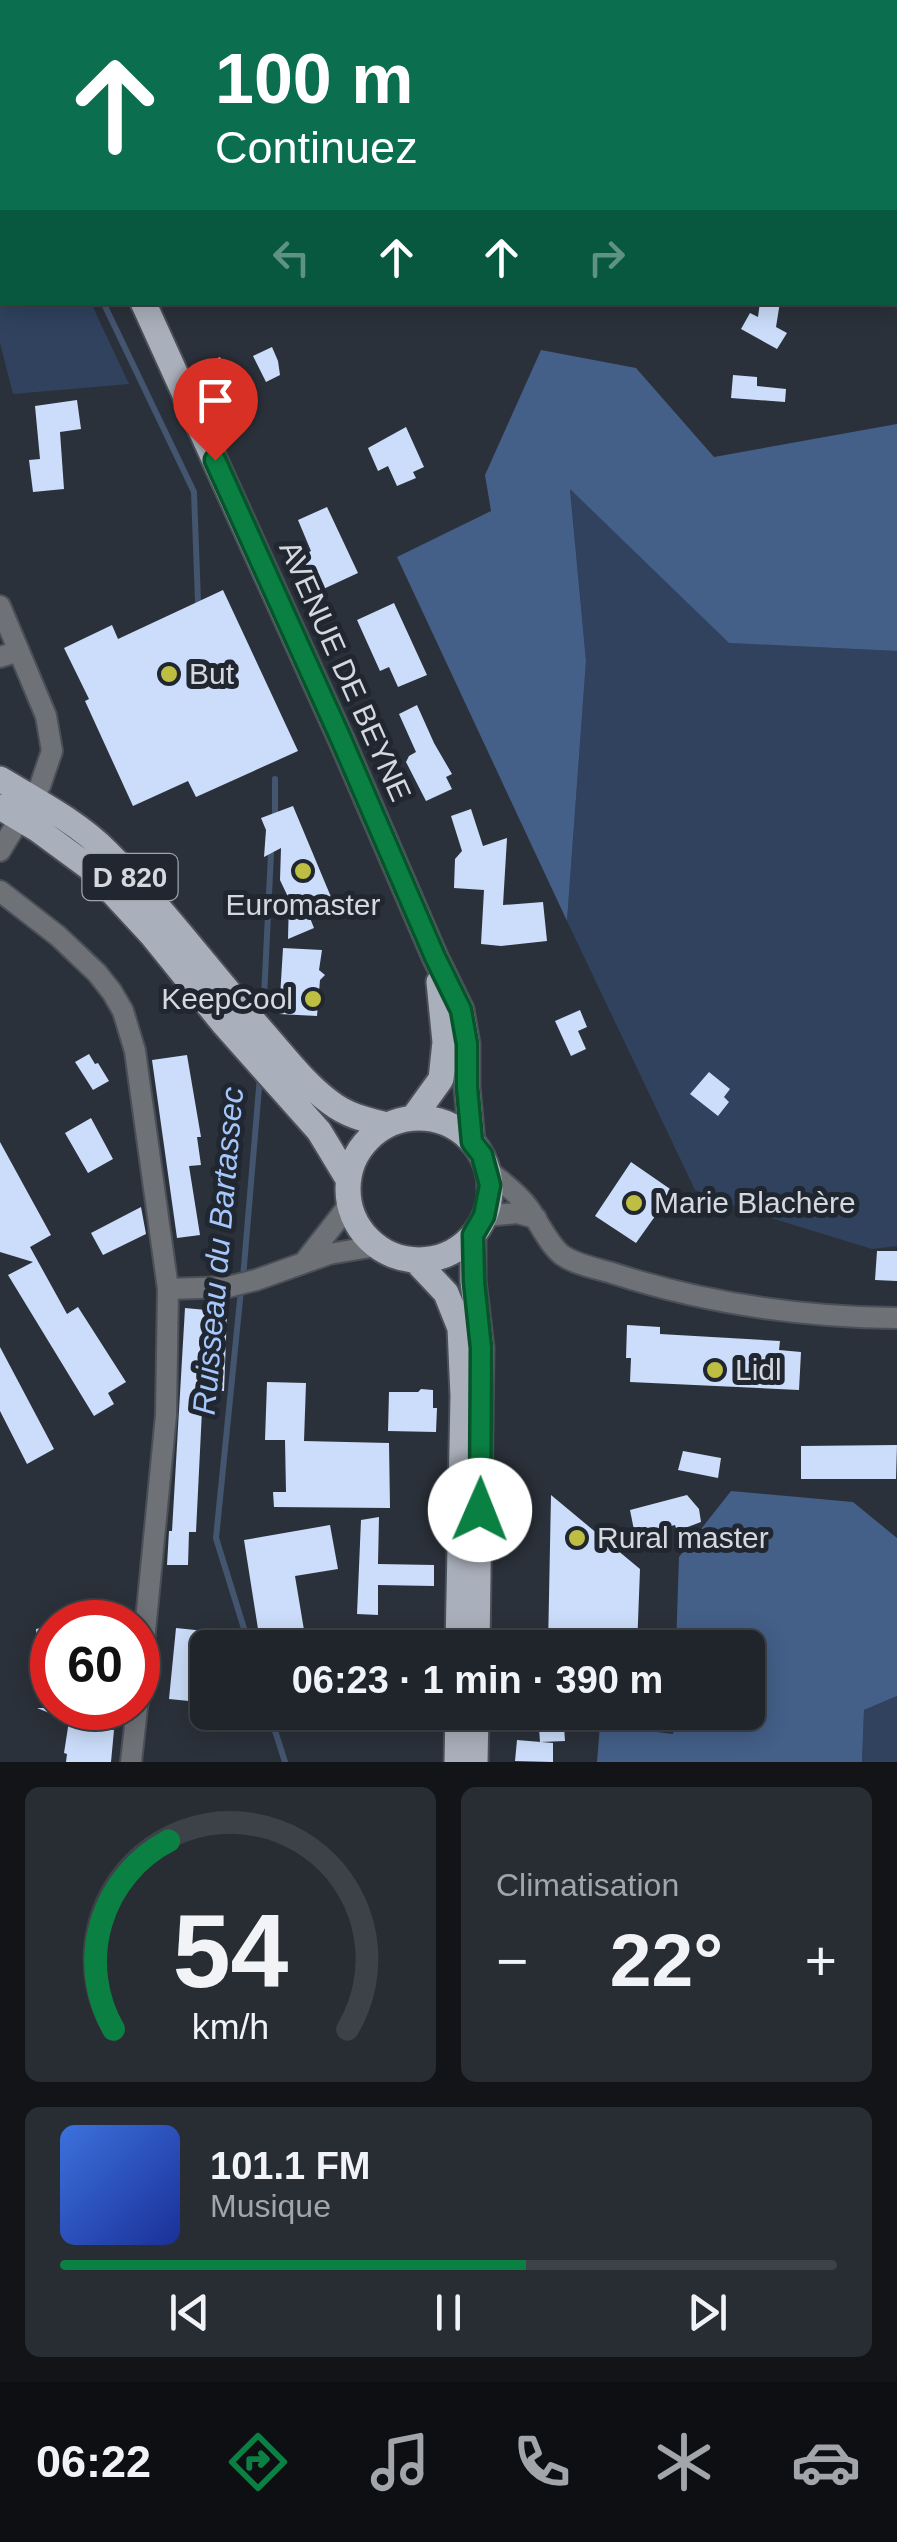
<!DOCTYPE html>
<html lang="fr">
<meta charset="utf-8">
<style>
body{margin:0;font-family:Helvetica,sans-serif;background:#282d34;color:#f1f3f6;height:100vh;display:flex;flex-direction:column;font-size:38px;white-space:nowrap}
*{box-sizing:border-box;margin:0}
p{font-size:32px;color:#a2a5a9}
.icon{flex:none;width:55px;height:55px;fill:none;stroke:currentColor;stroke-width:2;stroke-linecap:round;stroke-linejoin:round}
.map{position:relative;height:1762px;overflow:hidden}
.sheet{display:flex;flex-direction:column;gap:25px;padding:25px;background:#121418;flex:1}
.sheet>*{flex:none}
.banner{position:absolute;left:0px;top:0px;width:898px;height:305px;box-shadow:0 5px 25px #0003,0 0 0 2px #3d4248;background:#0b6e4f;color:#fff;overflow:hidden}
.speed{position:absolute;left:30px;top:1600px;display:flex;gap:20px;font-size:50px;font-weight:700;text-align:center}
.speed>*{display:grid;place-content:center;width:130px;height:130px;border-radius:50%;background:#20252c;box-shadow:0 5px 25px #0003,0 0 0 2px #3d4248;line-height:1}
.speed .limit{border:15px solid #d22;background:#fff;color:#111}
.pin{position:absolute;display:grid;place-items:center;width:85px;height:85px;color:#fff;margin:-102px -42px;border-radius:50% 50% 50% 0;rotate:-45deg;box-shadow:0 0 10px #0007}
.pin .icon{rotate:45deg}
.me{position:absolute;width:110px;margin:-55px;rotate:1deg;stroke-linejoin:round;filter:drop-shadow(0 0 8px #0008)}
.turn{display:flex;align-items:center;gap:35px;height:210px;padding:0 50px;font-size:45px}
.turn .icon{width:130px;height:130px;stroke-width:2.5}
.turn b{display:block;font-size:70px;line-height:85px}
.lanes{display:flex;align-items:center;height:95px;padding:0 50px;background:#0003;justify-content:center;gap:50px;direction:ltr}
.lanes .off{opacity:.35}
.big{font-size:75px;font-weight:600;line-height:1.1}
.sheet .widget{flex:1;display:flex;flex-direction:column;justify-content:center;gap:15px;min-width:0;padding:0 35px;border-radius:15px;background:#282d34}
.sheet .dial{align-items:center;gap:0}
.dial svg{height:260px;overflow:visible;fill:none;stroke:#3d4248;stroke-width:7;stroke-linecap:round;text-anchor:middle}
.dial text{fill:#f1f3f6;stroke:none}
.song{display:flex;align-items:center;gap:30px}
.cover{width:120px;height:120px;border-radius:15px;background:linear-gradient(135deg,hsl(220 70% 55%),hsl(230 70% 35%))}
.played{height:10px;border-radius:5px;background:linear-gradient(90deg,#0b8043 60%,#3d4248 60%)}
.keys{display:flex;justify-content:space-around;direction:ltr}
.heat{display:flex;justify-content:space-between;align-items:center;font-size:55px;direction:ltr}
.sheet .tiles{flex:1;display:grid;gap:25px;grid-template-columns:1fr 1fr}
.widget:last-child{grid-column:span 2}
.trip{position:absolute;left:190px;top:1630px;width:575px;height:100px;border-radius:15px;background:#20252c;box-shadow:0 5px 25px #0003,0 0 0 2px #3d4248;font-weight:600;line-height:100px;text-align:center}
.tabs{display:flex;height:160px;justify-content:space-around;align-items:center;background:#0d0f12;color:#a2a5a9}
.tabs .icon{width:70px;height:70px}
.tabs .active{color:#0b8043}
.tabs b{font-size:45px;color:#f1f3f6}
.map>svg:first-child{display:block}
.green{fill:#30425e}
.forest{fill:#445f88}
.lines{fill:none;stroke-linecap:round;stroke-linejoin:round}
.stream{stroke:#445570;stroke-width:6}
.building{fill:#cbddfa}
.minor-casing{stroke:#4a4f58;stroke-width:24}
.primary-casing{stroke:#4a4f58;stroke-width:29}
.minor{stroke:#6e7176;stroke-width:20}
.primary{stroke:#aab0bb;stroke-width:25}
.route-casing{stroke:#07532c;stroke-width:25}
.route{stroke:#0b8043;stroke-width:18}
.poi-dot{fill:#bebe42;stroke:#212730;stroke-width:4}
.labels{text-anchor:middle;stroke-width:10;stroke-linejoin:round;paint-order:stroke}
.shield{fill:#212730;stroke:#9fa4aa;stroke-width:2.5}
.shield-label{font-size:28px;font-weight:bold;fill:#d5d9df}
.street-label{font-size:30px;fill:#d5d9df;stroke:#212730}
.poi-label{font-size:30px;fill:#d5d9df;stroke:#212730;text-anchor:start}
.water-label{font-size:32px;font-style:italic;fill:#a5c7fc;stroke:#212730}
</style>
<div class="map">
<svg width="897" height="1762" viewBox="0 0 897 1762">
<rect width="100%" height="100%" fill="#2b313a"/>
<path class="green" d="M 0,132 L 2,136 L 2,302 L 91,303 L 129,384 L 13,394 L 0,343 Z
M 570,487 L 729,643 L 897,651 L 897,1246 L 872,1249 L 745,1210 L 695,1190 L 567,921 L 586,661 Z
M 897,1696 L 897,1762 L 862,1762 L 864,1710 Z"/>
<path class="forest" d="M 541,350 L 636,368 L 714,457 L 897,424 L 897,651 L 729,643 L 570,489 L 586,661 L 567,921 L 397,557 L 491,511 L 485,475 Z
M 731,1491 L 853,1502 L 897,1538 L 897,1696 L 864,1710 L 862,1762 L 597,1762 L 600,1725 L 673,1734 L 674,1713 L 748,1712 L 748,1648 L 676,1647 L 679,1557 Z"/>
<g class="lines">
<path class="stream" d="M 0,108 L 2,112
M 103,302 L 194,492 L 198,602
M 275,779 L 275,813
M 263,1018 L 271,853
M 243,1278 L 260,1076
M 241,1290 L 216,1538 L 250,1648
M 269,1712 L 285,1762"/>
</g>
<path class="building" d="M 760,302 L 780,302 L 776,327 L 787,333 L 777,349 L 741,329 L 750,313 L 758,317 Z
M 272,347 L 278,361 L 280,375 L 266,382 L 253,356 Z
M 220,357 L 235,388 L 224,393 L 229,405 L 214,411 L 195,368 Z
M 733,375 L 757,377 L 757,386 L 786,389 L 785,402 L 731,398 Z
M 77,400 L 81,429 L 60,432 L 64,489 L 33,492 L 29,460 L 40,459 L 35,406 Z
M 406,427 L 424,467 L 413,472 L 416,478 L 397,486 L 388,466 L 378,471 L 368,448 Z
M 327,507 L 358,573 L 319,591 L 316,582 L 311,581 L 301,561 L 303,555 L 311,551 L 298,520 Z
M 223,590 L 298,751 L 196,797 L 188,781 L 133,806 L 85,701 L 89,699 L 64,648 L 112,625 L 118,639 Z
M 394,603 L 427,675 L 398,687 L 389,667 L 380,671 L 357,620 Z
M 417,705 L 434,743 L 452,774 L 446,777 L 452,789 L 426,801 L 406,762 L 409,756 L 416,752 L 399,714 Z
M 293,806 L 331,897 L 306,908 L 314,928 L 288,939 L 289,899 L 280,880 L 281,848 L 264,857 L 266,830 L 261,818 Z
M 471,809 L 483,846 L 507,838 L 503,905 L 543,902 L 547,941 L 501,946 L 481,944 L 484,890 L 454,888 L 455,859 L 462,851 L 451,816 Z
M 283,948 L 322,950 L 319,970 L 325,975 L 320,980 L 317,1016 L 279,1014 Z
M 580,1010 L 587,1027 L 578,1031 L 586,1049 L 571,1056 L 555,1021 Z
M 89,1054 L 95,1064 L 98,1063 L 109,1081 L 93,1090 L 75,1062 Z
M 187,1055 L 201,1137 L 197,1137 L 201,1165 L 189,1166 L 200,1235 L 177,1238 L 152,1060 Z
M 709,1072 L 730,1089 L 724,1097 L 729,1102 L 718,1116 L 690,1094 Z
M 91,1118 L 113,1159 L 88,1173 L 65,1133 Z
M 0,1142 L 51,1235 L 30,1247 L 67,1314 L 78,1307 L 126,1382 L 108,1393 L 114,1404 L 94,1416 L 8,1275 L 33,1262 L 0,1252 Z
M 631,1162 L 673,1191 L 636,1243 L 595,1216 Z
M 141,1207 L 146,1234 L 103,1255 L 91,1233 Z
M 877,1251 L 897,1251 L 897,1281 L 875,1280 Z
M 185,1308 L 227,1312 L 224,1391 L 203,1390 L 196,1532 L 189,1532 L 188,1565 L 167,1565 L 169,1531 L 172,1531 Z
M 627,1325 L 660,1327 L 660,1334 L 780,1341 L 779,1350 L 801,1352 L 799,1390 L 630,1382 L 631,1358 L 626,1358 Z
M 0,1347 L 54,1449 L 27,1464 L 0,1411 Z
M 267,1382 L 306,1383 L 304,1441 L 389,1443 L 390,1508 L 274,1507 L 273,1492 L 286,1492 L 285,1440 L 265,1440 Z
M 421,1389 L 433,1390 L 433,1408 L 437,1408 L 436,1432 L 388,1431 L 389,1392 L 418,1392 Z
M 897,1445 L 896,1479 L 801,1479 L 801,1446 Z
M 683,1451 L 721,1458 L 718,1478 L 678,1470 Z
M 551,1495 L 640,1569 L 637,1648 L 548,1648 Z
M 687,1495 L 699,1509 L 701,1522 L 677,1531 L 675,1525 L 635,1535 L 630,1510 Z
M 379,1517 L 378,1564 L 434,1565 L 434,1586 L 378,1585 L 378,1615 L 357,1614 L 361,1520 Z
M 330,1525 L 338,1569 L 295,1576 L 307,1648 L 261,1648 L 244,1540 Z
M 52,1626 L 52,1644 L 38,1649 L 36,1629 Z
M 176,1628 L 205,1631 L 199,1702 L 169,1699 Z
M 37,1708 L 89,1708 L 82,1727 L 114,1730 L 111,1762 L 66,1762 L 67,1754 L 64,1753 L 69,1721 Z
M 538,1712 L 563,1712 L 565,1741 L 540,1742 Z
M 517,1740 L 553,1743 L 553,1762 L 515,1761 Z"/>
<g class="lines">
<defs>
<path id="minor" d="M 421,0 L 423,2
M 226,2 L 228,0
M 895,216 L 897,216
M 0,606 L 46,716 L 52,751 L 40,786
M 0,657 L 19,651
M 0,851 L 14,828
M 0,891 L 58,936 L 97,973 L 112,992 L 123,1011 L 135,1051 L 168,1289 L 166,1415 L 138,1703
M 488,1170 C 500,1181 517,1192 527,1206 C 538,1220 548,1244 562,1255 C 576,1265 596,1268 612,1273 C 704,1303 801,1317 897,1318
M 485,1216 L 517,1213 L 536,1218
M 306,1260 L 349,1205
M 168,1289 L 228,1287 L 256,1280 L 329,1254 L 376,1246
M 131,1762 L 137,1708"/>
<path id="primary" d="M 109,2 L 110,0
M 143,302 L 341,739 L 435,957 L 461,1010 L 467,1044 L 467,1087 L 472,1142
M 0,779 C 35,800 79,823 107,852 C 163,908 210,972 262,1031 C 284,1056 304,1083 331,1103 C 348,1116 367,1120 387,1125
M 0,807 L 37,829 L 90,868 L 151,934 L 223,1023 L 319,1131 L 348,1179
M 413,1118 L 441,1079 L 445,1042 L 439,982
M348 1189a71 71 0 1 1 142 0a71 71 0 1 1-142 0Z
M 473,1235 L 473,1281 L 481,1348 L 477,1648
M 415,1260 L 446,1293 L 460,1328 L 463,1396 L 458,1648
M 457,1762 L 458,1712
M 475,1762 L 476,1712"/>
</defs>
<use href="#minor" class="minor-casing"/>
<use href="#primary" class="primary-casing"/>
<use href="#minor" class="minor"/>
<use href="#primary" class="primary"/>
</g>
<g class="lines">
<defs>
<path id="route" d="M 215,460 L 341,739 L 435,957 L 461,1010 L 467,1044 L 467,1087 L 472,1142 L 482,1155 L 490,1185 L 484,1216 L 473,1235 L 474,1282 L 481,1348 L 480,1510"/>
</defs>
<use href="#route" class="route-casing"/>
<use href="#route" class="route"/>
</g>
<g class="poi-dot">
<circle cx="169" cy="674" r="10"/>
<circle cx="303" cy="871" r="10"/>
<circle cx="313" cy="999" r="10"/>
<circle cx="634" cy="1203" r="10"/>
<circle cx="715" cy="1370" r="10"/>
<circle cx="577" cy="1538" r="10"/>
</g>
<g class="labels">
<rect class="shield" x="82.5" y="854" width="95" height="46" rx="8"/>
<g class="shield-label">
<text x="130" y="887">D 820</text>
</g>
<g class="street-label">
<text transform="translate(345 671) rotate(66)" y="10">AVENUE DE BEYNE</text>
</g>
<g class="poi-label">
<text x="189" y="684">But</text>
<text x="303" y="915" text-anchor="middle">Euromaster</text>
<text x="293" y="1009" text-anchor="end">KeepCool</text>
<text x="654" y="1213">Marie Blachère</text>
<text x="735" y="1380">Lidl</text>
<text x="597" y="1548">Rural master</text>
</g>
<g class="water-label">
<text transform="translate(218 1251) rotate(-85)" y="11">Ruisseau du Bartassec</text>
</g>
</g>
</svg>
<div class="speed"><div class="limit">60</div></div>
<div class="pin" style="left:215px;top:460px;background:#d93025"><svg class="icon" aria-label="arrive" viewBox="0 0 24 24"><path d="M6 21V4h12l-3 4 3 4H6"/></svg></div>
<svg class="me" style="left:480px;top:1510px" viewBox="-20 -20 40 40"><circle r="19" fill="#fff"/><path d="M0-13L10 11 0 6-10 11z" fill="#0b8043"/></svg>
<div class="trip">06:23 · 1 min · 390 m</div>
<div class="banner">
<div class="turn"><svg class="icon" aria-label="ahead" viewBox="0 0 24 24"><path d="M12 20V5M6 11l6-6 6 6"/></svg><div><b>100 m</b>Continuez</div></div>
<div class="lanes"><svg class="icon off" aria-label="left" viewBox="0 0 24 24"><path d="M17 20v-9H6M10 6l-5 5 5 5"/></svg><svg class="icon" aria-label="ahead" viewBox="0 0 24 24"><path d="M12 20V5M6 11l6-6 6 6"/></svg><svg class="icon" aria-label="ahead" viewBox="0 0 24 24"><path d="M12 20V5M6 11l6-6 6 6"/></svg><svg class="icon off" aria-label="right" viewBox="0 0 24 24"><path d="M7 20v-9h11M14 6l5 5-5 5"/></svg></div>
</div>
</div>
<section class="sheet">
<div class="tiles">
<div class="widget dial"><svg viewBox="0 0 100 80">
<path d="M14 69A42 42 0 1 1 86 69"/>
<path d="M14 69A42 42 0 0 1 31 11" stroke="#0b8043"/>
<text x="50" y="56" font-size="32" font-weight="700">54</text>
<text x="50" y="72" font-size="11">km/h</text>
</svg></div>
<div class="widget"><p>Climatisation</p>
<div class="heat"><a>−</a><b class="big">22°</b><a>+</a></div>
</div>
<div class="widget">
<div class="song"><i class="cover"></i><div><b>101.1 FM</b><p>Musique</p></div></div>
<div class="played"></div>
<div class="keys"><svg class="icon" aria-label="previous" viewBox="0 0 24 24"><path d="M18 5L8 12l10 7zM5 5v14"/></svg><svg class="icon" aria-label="pause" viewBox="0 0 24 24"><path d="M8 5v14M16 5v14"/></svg><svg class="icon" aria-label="next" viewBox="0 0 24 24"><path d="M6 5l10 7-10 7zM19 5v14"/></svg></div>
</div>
</div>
</section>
<nav class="tabs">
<b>06:22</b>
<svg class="icon active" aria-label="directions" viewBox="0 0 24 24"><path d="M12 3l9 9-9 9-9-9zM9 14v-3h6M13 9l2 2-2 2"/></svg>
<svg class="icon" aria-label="music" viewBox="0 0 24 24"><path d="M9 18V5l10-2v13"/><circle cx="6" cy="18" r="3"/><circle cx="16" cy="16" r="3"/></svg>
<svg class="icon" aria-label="phone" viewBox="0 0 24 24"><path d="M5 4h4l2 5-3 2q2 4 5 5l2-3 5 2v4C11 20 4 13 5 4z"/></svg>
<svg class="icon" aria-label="climate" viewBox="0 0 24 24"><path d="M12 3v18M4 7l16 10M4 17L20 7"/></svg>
<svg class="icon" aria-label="car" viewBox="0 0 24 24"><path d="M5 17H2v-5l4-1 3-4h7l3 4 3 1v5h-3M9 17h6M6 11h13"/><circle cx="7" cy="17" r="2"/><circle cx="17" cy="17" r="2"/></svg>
</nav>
